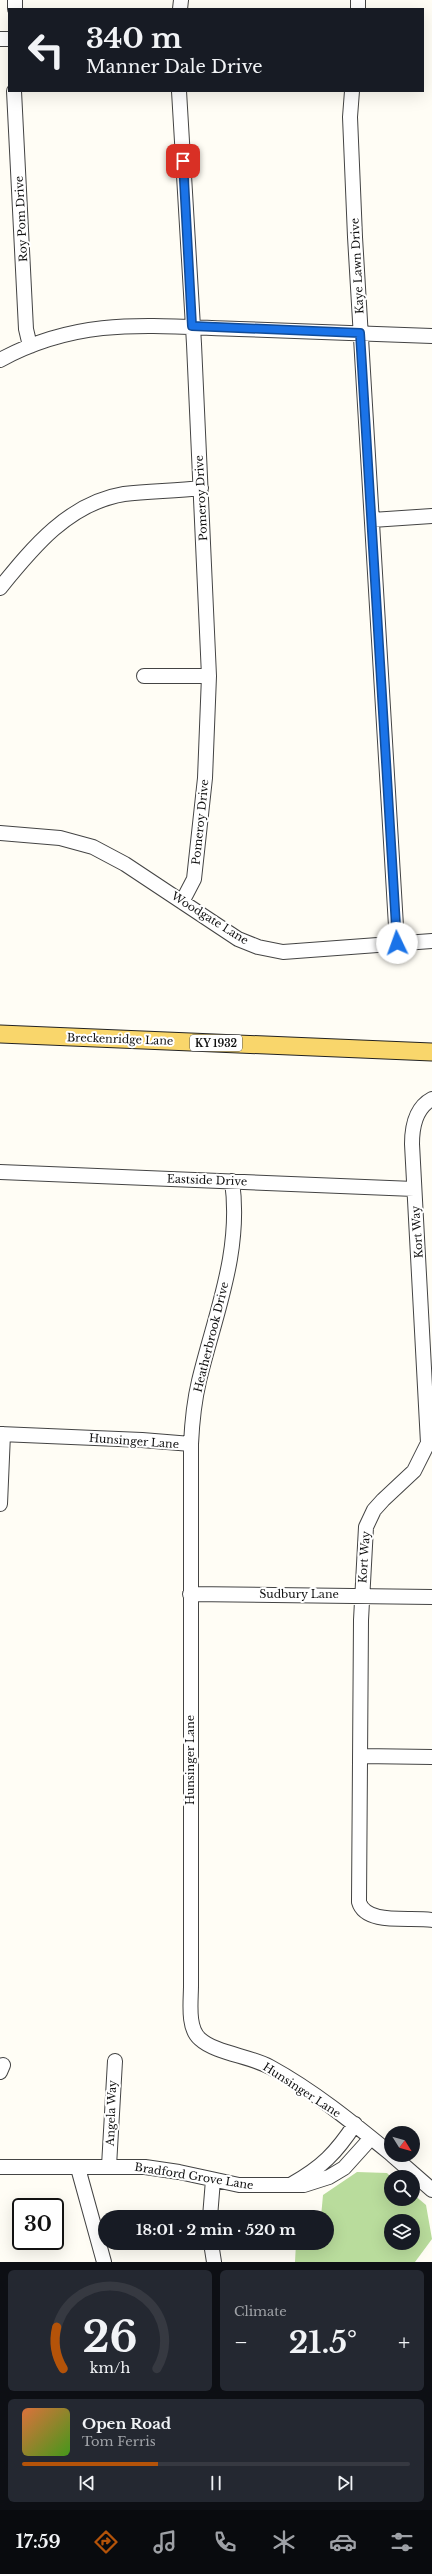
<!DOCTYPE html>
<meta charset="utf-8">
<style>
body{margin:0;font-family:"Libre Baskerville",serif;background:#242831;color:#f1f3f6;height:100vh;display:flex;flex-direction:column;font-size:15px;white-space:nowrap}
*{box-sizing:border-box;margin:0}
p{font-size:13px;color:#9ea1a6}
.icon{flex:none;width:22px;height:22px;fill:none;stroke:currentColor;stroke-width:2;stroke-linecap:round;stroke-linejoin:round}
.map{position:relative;height:2262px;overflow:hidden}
.side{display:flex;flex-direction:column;gap:8px;padding:8px;background:#0d0f14;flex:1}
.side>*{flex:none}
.guide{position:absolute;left:8px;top:8px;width:416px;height:84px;border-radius:0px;box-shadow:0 4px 16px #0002;background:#171b24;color:#f1f3f6;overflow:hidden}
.needle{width:26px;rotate:127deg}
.buttons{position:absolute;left:384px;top:2126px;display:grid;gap:8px}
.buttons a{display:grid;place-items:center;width:36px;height:36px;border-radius:50%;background:#171b24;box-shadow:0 4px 16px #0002;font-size:20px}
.speed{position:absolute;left:12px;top:2198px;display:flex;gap:8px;font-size:20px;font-weight:700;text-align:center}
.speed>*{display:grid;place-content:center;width:52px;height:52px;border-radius:50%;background:#171b24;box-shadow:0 4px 16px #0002;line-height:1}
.speed .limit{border:2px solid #111;border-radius:6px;background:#fff;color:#111}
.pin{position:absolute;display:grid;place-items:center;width:34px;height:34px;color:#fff;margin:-17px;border-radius:8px;box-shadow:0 2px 6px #0006}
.me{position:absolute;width:44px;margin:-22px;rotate:357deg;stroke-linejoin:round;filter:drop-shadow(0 0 3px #0008)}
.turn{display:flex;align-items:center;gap:14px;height:84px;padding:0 12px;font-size:18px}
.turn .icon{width:52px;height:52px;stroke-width:2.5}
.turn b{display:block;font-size:28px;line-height:34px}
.big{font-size:30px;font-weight:800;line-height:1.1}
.side .widget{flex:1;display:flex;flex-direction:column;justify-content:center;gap:6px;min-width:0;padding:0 14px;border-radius:6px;background:#242831}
.side .dial{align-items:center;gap:0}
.dial svg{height:104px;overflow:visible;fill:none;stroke:#363941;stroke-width:7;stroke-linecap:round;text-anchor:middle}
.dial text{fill:#f1f3f6;stroke:none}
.song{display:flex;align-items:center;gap:12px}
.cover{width:48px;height:48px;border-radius:6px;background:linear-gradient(135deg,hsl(20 70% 55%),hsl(100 70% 35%))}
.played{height:4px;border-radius:2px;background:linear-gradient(90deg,#b45309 35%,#363941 35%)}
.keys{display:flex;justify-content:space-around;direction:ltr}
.heat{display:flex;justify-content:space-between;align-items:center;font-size:22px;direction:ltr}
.side .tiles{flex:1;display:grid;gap:8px;grid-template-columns:1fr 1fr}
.widget:last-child{grid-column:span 2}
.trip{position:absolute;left:98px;top:2210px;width:236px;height:40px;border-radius:20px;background:#171b24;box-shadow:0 4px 16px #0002;font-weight:800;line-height:40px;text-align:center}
.dock{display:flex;height:64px;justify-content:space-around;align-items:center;background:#090b0e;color:#9ea1a6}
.dock .icon{width:28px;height:28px}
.dock .selected{color:#b45309}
.dock b{font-size:18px;color:#f1f3f6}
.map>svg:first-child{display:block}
.forest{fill:#b9dc9c;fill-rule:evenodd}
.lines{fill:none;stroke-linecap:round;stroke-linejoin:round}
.minor-casing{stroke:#444;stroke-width:16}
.major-casing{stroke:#222;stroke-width:19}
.minor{stroke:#fff;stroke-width:14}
.major{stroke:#f9d66b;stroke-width:17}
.route-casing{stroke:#114b97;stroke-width:10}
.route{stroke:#1a73e8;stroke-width:7}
.labels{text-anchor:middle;stroke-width:4;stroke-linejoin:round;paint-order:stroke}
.shield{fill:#fff;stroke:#585858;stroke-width:1}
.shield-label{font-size:10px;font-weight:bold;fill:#111}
.street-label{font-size:11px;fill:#111;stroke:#fff}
</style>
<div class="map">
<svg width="432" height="2262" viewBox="0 0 432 2262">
<rect width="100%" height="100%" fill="#fffdf5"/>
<path class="forest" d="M 357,2172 L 387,2173 L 391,2177 L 391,2199 L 413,2199 L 413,2194 L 426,2205 L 432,2239 L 415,2262 L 295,2262 L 296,2243 L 327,2243 L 327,2217 L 321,2217 L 323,2195 ZM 391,2221 L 413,2221 L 413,2243 L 391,2243 Z"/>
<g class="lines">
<defs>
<path id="minor" d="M 15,9 L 15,0
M 180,9 L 181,0
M 358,9 L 358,0
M 0,39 L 9,39
M 14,91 L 26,329 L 30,346
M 179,91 L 194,344 L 209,676 L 205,778 L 194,879 L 182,902
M 352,91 L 350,117 L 355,237 L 397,943
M 0,360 C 81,316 151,326 239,329 C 303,331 368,334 432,336
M 372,520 L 432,516
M 0,588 C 33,547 69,503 124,494 C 150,491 176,491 201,488
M 144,676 L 209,676
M 0,833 L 60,838 L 93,847 L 125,864 L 238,939 L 258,947 L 283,952 L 432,941
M 432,1099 C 415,1108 412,1127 412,1144 L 428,1443 L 414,1471 L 383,1500 L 374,1510 L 366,1527 L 361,1620 L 359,1902 C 366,1926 412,1916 432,1920
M 0,1172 L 414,1189
M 232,1181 C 242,1252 215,1314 199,1381 C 194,1402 192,1423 191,1444 L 191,1986 C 191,2001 187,2028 200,2039 C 215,2053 250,2056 270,2067 C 314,2091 353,2123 391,2154
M 0,1434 L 142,1440 L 191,1444
M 0,1504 L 3,1434
M 190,1594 L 432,1597
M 361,1756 L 432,1757
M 0,2072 L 3,2065
M 392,2155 L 432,2190
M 109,2166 L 115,2061
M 0,2167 L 145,2167 L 179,2172 L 239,2185 L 304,2185 L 329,2177 L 344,2168 L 371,2138
M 78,2168 L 104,2262
M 292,2184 C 322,2167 336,2153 355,2124
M 210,2217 L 213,2180
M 211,2243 L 214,2262"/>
<path id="major" d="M 0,1034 L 432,1052"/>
</defs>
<use href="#minor" class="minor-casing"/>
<use href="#major" class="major-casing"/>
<use href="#minor" class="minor"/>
<use href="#major" class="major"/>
</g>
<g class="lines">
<defs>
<path id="route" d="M 183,161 L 192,326 L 360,333 L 397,943"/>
</defs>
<use href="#route" class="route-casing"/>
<use href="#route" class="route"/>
</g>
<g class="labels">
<rect class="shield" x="190" y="1035" width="52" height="16" rx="3"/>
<g class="shield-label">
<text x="216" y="1047">KY 1932</text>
</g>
<g class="street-label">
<text transform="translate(21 219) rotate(-93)" y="4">Roy Pom Drive</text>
<text transform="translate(357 266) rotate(-93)" y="4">Kaye Lawn Drive</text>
<text transform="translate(201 498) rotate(-93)" y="4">Pomeroy Drive</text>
<text transform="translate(200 822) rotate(-84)" y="4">Pomeroy Drive</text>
<text transform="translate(210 918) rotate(32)" y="4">Woodgate Lane</text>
<text transform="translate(120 1039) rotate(2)" y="4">Breckenridge Lane</text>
<text transform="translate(207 1180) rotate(2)" y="4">Eastside Drive</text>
<text transform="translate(417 1232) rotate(-94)" y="4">Kort Way</text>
<text transform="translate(211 1337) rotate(-76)" y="4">Heatherbrook Drive</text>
<text transform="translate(134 1441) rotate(4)" y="4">Hunsinger Lane</text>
<text transform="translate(364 1557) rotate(-86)" y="4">Kort Way</text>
<text x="299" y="1598">Sudbury Lane</text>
<text transform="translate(190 1760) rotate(-90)" y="4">Hunsinger Lane</text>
<text transform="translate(302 2090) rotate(33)" y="4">Hunsinger Lane</text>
<text transform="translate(111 2113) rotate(-88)" y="4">Angela Way</text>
<text transform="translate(194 2176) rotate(9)" y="4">Bradford Grove Lane</text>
</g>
</g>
</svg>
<div class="buttons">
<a><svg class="needle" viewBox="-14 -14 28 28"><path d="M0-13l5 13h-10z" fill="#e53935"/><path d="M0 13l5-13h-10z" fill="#9ea1a6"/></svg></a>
<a><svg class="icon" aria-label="search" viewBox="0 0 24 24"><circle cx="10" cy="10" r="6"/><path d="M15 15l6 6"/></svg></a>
<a><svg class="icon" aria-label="layers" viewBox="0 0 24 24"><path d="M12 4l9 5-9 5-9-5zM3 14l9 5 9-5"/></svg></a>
</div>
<div class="speed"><div class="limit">30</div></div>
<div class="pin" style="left:183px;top:161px;background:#d93025"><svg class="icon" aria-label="arrive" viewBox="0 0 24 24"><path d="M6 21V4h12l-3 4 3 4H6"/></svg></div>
<svg class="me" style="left:397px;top:943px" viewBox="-20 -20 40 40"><circle r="19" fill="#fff"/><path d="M0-13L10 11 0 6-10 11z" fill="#1a73e8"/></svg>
<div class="trip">18:01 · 2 min · 520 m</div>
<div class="guide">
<div class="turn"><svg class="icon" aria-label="left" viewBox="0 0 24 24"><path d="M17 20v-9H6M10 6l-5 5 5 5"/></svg><div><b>340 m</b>Manner Dale Drive</div></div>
</div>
</div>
<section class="side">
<div class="tiles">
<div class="widget dial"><svg viewBox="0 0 100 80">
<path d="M14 69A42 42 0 1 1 86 69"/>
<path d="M14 69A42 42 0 0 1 9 37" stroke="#b45309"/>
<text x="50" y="56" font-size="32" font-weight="700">26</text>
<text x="50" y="72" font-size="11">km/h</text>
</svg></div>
<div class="widget"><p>Climate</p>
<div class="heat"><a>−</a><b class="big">21.5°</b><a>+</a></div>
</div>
<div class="widget">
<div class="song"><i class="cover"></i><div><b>Open Road</b><p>Tom Ferris</p></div></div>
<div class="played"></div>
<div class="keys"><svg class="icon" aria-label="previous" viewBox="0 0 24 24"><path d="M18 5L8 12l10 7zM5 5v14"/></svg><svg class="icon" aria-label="pause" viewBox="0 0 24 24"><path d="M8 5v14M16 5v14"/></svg><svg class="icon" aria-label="next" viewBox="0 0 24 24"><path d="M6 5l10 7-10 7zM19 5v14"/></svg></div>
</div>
</div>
</section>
<nav class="dock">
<b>17:59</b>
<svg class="icon selected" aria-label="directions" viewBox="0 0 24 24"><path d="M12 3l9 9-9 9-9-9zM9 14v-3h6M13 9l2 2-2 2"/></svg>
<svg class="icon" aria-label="music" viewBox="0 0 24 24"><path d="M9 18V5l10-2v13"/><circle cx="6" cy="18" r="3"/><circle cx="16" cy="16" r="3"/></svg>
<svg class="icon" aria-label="phone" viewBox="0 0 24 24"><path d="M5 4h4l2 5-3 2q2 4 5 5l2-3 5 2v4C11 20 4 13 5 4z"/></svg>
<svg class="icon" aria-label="climate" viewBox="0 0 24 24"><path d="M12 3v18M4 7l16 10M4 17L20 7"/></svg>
<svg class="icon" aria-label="car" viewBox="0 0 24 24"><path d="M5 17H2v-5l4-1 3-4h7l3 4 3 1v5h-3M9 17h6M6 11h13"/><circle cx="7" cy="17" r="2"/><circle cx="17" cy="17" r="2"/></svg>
<svg class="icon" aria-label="filters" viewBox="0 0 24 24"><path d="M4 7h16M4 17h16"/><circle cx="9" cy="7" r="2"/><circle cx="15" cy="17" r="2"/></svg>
</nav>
